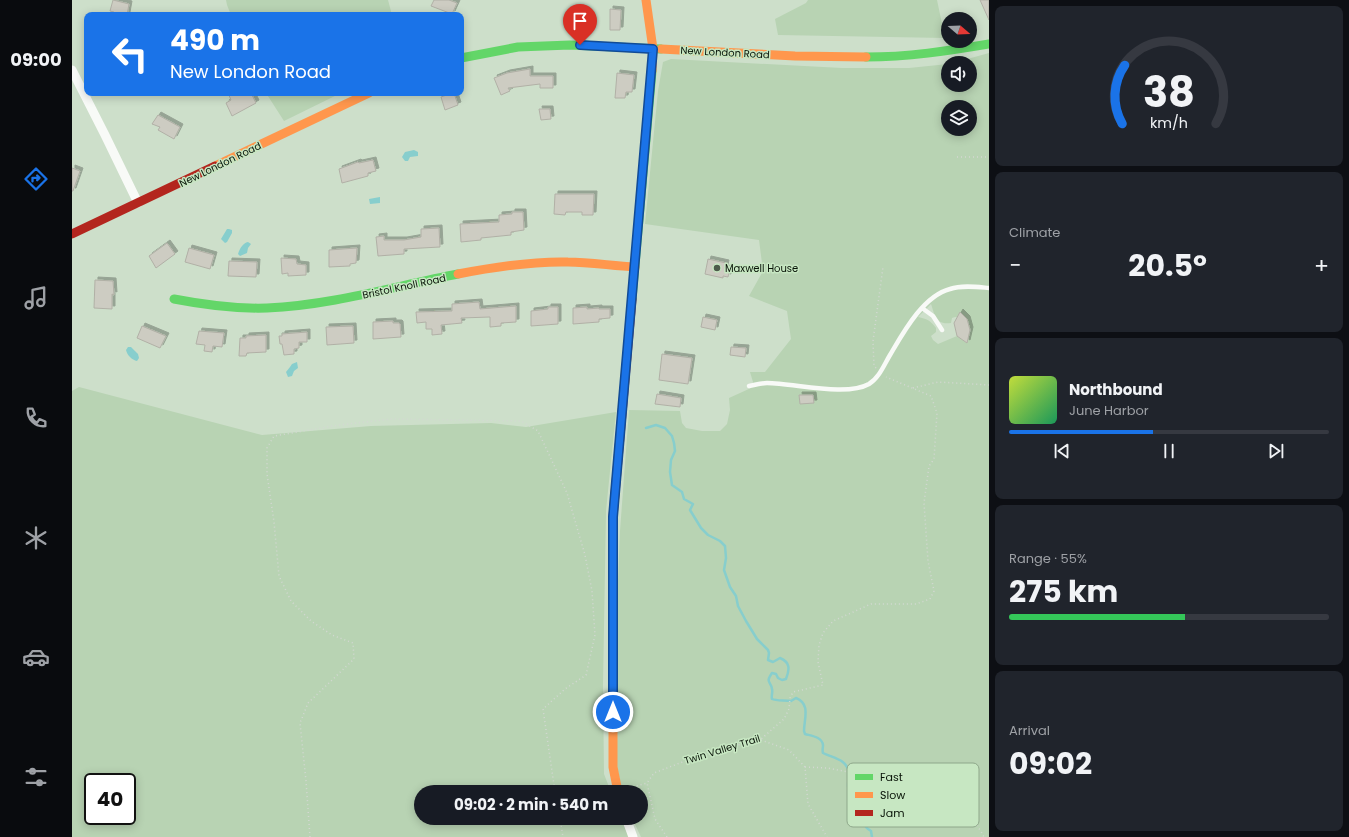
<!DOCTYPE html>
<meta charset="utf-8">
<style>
body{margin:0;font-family:Poppins,sans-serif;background:#20242c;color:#f1f3f6;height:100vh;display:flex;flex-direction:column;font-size:15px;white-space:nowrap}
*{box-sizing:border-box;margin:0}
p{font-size:13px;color:#9ea1a6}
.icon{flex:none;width:22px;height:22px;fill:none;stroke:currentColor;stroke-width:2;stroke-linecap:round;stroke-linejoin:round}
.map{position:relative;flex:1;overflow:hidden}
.panel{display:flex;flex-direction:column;gap:6px;padding:6px;background:#0d0f14;width:360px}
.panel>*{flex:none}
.guide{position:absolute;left:12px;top:12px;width:380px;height:84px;border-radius:8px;box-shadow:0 2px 10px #0003;background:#1a73e8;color:#fff;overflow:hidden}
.needle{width:26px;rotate:109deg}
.tools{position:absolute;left:869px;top:12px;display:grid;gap:8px}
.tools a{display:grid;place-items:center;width:36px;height:36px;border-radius:50%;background:#171b24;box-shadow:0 2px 10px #0003;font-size:20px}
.speed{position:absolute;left:12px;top:773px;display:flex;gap:8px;font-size:20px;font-weight:700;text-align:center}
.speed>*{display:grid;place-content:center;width:52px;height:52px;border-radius:50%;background:#171b24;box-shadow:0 2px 10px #0003;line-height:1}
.speed .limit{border:2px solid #111;border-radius:6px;background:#fff;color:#111}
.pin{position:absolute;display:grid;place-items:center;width:34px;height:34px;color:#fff;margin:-41px -17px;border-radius:50% 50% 50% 0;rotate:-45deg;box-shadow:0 0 4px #0007}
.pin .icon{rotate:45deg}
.me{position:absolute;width:44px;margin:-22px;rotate:0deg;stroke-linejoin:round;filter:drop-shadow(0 0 3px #0008)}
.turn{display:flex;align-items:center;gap:14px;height:84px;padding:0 20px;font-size:18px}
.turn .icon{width:52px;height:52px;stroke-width:2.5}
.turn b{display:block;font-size:28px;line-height:34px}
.big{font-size:30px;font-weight:700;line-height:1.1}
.panel .widget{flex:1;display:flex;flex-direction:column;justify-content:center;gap:6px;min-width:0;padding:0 14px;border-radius:8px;background:#20242c}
.panel .dial{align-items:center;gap:0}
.dial svg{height:104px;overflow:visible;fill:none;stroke:#363941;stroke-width:7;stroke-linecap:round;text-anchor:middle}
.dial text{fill:#f1f3f6;stroke:none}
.song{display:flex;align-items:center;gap:12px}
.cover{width:48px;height:48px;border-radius:6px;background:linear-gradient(135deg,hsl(70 70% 55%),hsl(150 70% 35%))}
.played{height:4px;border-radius:2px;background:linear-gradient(90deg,#1a73e8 45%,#363941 45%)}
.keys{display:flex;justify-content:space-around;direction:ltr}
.heat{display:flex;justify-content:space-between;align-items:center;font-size:22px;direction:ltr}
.charge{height:6px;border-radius:3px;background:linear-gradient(90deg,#34c759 55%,#363941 0)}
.trip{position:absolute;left:342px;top:785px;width:234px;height:40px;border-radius:20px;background:#171b24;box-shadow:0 2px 10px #0003;font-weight:700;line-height:40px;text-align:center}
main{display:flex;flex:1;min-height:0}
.menu{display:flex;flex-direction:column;width:72px;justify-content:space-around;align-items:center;background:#090b0e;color:#9ea1a6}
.menu .icon{width:28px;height:28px}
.menu .on{color:#1a73e8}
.menu b{font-size:18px;color:#f1f3f6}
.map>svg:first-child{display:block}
.green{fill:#b8d3b3;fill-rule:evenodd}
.water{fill:#87cecd}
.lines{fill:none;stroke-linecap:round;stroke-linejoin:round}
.stream{stroke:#87cecd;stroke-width:2.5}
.building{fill:#cdccc2;stroke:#b1b0a6;filter:url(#shadow)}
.path{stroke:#d3d8d2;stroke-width:1.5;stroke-dasharray:1 3;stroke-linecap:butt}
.lane{stroke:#f8faf7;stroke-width:4.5}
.street{stroke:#f8faf7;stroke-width:9}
.fast{stroke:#63d668;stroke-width:9}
.slow{stroke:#ff974d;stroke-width:9}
.jam{stroke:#b3261e;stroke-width:9}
.route-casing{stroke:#114b97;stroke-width:10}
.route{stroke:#1a73e8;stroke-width:7}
.poi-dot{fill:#4d5a4b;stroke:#c7e7c2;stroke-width:1.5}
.labels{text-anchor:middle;stroke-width:3;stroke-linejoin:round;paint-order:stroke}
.street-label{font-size:10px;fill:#081307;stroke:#c7e7c2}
.poi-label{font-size:10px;fill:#081307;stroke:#c7e7c2;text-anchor:start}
.key{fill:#c7e7c2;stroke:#8ea78a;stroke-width:1}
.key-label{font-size:11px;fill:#081307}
</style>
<main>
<nav class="menu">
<b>09:00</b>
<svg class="icon on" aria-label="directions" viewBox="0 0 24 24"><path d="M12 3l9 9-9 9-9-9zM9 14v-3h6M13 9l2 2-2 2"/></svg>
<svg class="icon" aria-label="music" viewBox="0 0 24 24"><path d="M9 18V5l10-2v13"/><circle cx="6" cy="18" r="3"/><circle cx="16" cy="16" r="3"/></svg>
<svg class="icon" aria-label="phone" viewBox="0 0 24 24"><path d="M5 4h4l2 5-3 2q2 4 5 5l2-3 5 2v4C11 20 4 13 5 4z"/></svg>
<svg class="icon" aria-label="climate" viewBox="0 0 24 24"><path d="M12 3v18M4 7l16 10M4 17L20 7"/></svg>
<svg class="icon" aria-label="car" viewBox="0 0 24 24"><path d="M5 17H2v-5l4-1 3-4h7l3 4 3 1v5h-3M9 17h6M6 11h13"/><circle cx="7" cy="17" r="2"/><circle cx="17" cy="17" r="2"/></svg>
<svg class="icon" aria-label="filters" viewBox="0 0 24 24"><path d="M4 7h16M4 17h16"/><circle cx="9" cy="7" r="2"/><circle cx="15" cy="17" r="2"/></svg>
</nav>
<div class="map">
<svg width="917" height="837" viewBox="0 0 917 837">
<defs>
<filter id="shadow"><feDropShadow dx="3" dy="-3" stdDeviation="0" flood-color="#0004"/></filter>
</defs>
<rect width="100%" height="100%" fill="#cddfca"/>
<path class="green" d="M 154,0 L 316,0 L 320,15 L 159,15 L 155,5 Z
M 736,0 L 865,0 L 873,38 L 706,35 L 703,19 L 734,3 Z
M 917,53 L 917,837 L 569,837 L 560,818 L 569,818 L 569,792 L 550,792 L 545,766 L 545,605 L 548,531 L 557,410 L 608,411 L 610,423 L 614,428 L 630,431 L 648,431 L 655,424 L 658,410 L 657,398 L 679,388 L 681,382 L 678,372 L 693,372 L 719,339 L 715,311 L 677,296 L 691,271 L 687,240 L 573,224 L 586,91 L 591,62 L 599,59 L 770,68 L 837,68 L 876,64 L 876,85 L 898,85 L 898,63 L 881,63 ZM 876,107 L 898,107 L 898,129 L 876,129 ZM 859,304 C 863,315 863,325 879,323 L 880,318 L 883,317 L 885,317 L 888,312 C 899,321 898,329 895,343 L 885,336 L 866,344 L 861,340 L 859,336 L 864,332 L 864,328 C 858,320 855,319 846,317 Z
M 194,93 L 269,93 L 212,121 Z
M 7,387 L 190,435 L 299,426 L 419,423 L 454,427 L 544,412 L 534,511 L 531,685 L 532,774 L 539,792 L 349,792 L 349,818 L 549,818 L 557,837 L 0,837 L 0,391 ZM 21,782 L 55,782 L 55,816 L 21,816 Z"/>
<path class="water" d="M 342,150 L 346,152 L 346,156 L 338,157 L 336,161 L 333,161 L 330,157 L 333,152 Z
M 308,197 L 308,203 L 298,204 L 297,199 Z
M 155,229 L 157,229 L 160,230 L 160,233 L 155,242 L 153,243 L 149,239 Z
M 176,242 L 179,244 L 176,248 L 175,253 L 168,256 L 166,254 C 168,248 171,243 176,242 Z
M 56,347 L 59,347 L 66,354 L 67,358 L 65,361 C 60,360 55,355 54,350 Z
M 225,362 L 226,368 L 222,371 L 220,376 L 216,377 L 214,372 L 218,367 L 220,364 Z"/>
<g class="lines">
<path class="stream" d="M 574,428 L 584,425 L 593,428 L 600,436 L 602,443 L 603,451 L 599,460 L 598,472 L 600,485 L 610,492 L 612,499 L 621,504 L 618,510 L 629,528 L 636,535 L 648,541 L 653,546 L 654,558 L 652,570 L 658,587 L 664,596 L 666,606 L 674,621 L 685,639 L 696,650 L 697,653 L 696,660 L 701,662 L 708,658 C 718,662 718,669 714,679 L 710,680 L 706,678 L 704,674 L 700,673 C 693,683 699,681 700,689 C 701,692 699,696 700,699 C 704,701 713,700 719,701 L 724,698 C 739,704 732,719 732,731 L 733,734 C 740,736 750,737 751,745 C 751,748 750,750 751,753 C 761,758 776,759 777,774 C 777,778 776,782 776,786 C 788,798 784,823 799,831 L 800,837"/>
</g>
<path class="building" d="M 41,0 L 57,4 L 55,15 L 41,15 L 42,12 L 38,11 Z
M 362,0 L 377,0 L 385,3 L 380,14 L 359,6 Z
M 908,0 L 917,0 L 917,20 Z
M 538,9 L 549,10 L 548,30 L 538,30 Z
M 458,69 L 458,76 L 481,76 L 481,88 L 468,88 L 468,84 L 436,88 L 438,91 L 429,95 L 422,78 L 435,73 Z
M 545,73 L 562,75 L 560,92 L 554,92 L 553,98 L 543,98 Z
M 156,93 L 179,93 L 184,103 L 160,116 L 154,103 L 159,100 Z
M 380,93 L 382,93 L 386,105 L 373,110 L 369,97 Z
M 467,109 L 478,109 L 479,119 L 469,120 Z
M 86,115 L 108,127 L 102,139 L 86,130 L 88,127 L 80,124 Z
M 301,160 L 304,171 L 296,173 L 296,176 L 270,183 L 267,169 L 286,162 L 287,163 Z
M 0,168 L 8,171 L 1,191 L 0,191 Z
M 483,194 L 522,194 L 521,215 L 510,215 L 510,212 L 494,212 L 493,215 L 482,214 Z
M 440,212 L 451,212 L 452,230 L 439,232 L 439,235 L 409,238 L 409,240 L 389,242 L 388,224 L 427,222 L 427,215 L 440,214 Z
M 367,228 L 368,247 L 332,249 L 332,254 L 306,256 L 304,237 L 312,236 L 312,240 L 332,240 L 349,237 L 349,229 Z
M 95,243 L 103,254 L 84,268 L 77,256 Z
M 117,248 L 142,255 L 138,269 L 113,262 Z
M 285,248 L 284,263 L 278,264 L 278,266 L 257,267 L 257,250 Z
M 209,258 L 224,259 L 225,264 L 234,265 L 234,275 L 216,276 L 216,273 L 210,274 Z
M 636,259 L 654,263 L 653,268 L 658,269 L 656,277 L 651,276 L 651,278 L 633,274 Z
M 157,261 L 185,262 L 184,277 L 156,276 Z
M 23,280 L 41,281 L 42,295 L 40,294 L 40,309 L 22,308 Z
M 407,302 L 408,309 L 444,306 L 444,322 L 429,323 L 429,326 L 418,327 L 418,317 L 389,318 L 390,323 L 369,325 L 370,334 L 360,335 L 360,329 L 354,329 L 354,322 L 345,323 L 344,312 L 380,311 L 380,304 Z
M 476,307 L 486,307 L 486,324 L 459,326 L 459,311 L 476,309 Z
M 515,307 L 515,309 L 527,308 L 527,309 L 538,309 L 538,318 L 527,319 L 527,322 L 501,324 L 501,308 Z
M 888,312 L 895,319 L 898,330 L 895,343 L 885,336 L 882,323 Z
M 631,317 L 645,320 L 643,330 L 629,327 Z
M 321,321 L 321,323 L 327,323 L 328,324 L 329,337 L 301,339 L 301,322 Z
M 70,326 L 94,336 L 88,348 L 65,338 Z
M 281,326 L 282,343 L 255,345 L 254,327 Z
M 127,331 L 152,333 L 150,347 L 141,346 L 140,352 L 132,351 L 133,345 L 124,344 Z
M 235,332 L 235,342 L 227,342 L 227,348 L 222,349 L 222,354 L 212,355 L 210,344 L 208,344 L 207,336 L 210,336 L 210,334 Z
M 194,335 L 194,352 L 175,353 L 174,356 L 167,356 L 168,338 L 174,338 L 174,336 Z
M 659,347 L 674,348 L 673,357 L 658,355 Z
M 590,354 L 620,358 L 616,384 L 587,380 Z
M 585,394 L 609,398 L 608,407 L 583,404 Z
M 727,395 L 741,395 L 742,403 L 728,404 Z"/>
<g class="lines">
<path class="path" d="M 885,157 L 917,157
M 804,368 L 802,366 L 801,341 L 811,267
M 841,388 L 866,382 L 917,385
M 689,740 L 717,750 L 733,767 L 736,804 L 755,837
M 733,767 L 755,768 L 782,773 L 812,809 C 827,805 864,796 879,801 C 892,807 906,825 912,837
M 557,788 L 575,783
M 488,818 L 491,837
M 238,837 L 234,781 L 228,723 L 236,703 L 282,659 L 281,643 L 260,635 L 239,621 L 219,601 L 207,576 L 202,522 L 195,474 L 195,448 L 202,436 L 267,425 L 319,419 L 449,421 L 466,431 L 495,493 L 513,555 L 520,591 L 523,635 L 514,675 L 493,689 L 471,709 L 483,792
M 595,837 L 583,819 L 575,783 L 582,773 L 639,751 L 688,740 L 712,719 L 717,709 L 718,698 L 721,692 L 751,685 L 746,662 L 747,645 L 751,633 L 761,621 L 799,604 L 844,604 L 858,599 L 862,591 L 856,561 L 852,503 L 857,466 L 862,459 L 865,413 L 859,396 L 814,377"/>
<path class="lane" d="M 850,308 L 861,316 L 870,330
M 677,386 C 683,385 689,383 695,383 C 722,383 774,397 797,384 C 807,378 812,365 818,355 C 831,333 851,296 878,289 C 890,285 905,287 917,288"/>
<path class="street" d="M 0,70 L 33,135 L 66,203
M 554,818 L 561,837"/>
<path class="fast" d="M 794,57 C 836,57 876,51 917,44
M 389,58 L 446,47 L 498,45 L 589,49
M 102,299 C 133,305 164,309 195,308 C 261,305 323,286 386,274
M 560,299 L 580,71"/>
<path class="slow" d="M 574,0 L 581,49 L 580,71
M 589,49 L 723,56 L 794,57
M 143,166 L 297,93
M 386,274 C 422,267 459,261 496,262 C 518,262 541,266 563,267
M 541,564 L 541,767 L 546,792"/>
<path class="jam" d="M 0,234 L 143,166
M 541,564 L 541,517 L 560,299"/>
</g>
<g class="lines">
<defs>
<path id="route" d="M 508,45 L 581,49 L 541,517 L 541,712"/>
</defs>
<use href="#route" class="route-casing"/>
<use href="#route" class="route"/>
</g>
<circle class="poi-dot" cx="645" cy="268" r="4"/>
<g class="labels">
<g class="street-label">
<text transform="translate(653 52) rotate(3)" y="4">New London Road</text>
<text transform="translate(148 164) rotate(-26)" y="4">New London Road</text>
<text transform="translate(332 286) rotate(-12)" y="4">Bristol Knoll Road</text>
<text transform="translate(650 749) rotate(-17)" y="4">Twin Valley Trail</text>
</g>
<g class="poi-label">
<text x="653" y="272">Maxwell House</text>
</g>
</g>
<rect x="775" y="763" width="132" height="64" rx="6" class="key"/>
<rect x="783" y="774" width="18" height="6" fill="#63d668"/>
<rect x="783" y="792" width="18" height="6" fill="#ff974d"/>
<rect x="783" y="810" width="18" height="6" fill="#b3261e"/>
<g class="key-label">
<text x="808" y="781">Fast</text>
<text x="808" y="799">Slow</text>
<text x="808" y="817">Jam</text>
</g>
</svg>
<div class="tools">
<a><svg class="needle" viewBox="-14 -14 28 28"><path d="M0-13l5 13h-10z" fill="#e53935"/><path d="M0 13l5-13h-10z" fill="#9ea1a6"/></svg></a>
<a><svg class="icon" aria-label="sound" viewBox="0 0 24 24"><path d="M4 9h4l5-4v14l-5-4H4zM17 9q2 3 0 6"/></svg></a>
<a><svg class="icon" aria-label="layers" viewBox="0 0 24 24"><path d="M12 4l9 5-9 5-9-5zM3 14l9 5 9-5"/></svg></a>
</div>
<div class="speed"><div class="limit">40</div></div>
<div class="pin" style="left:508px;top:45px;background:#d93025"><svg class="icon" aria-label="arrive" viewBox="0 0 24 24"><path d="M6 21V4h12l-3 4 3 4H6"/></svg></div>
<svg class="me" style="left:541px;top:712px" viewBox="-20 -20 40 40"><circle r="17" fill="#1a73e8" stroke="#fff" stroke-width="3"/><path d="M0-11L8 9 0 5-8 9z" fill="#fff"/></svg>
<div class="trip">09:02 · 2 min · 540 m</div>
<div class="guide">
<div class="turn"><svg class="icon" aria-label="left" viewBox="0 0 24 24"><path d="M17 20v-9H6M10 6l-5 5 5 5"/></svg><div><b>490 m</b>New London Road</div></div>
</div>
</div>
<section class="panel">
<div class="widget dial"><svg viewBox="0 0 100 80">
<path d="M14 69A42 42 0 1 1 86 69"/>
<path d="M14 69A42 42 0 0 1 16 24" stroke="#1a73e8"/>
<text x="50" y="56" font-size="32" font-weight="700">38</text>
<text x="50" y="72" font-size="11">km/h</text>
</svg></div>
<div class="widget"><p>Climate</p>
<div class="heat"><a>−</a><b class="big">20.5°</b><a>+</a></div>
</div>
<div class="widget">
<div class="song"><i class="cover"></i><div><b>Northbound</b><p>June Harbor</p></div></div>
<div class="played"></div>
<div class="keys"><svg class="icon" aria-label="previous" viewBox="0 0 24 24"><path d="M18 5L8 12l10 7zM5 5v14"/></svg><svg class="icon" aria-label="pause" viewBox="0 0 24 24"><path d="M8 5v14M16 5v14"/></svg><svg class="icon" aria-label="next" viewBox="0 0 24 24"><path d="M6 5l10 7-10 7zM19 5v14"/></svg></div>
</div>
<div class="widget"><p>Range · 55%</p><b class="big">275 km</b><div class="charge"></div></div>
<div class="widget"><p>Arrival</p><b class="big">09:02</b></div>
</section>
</main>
